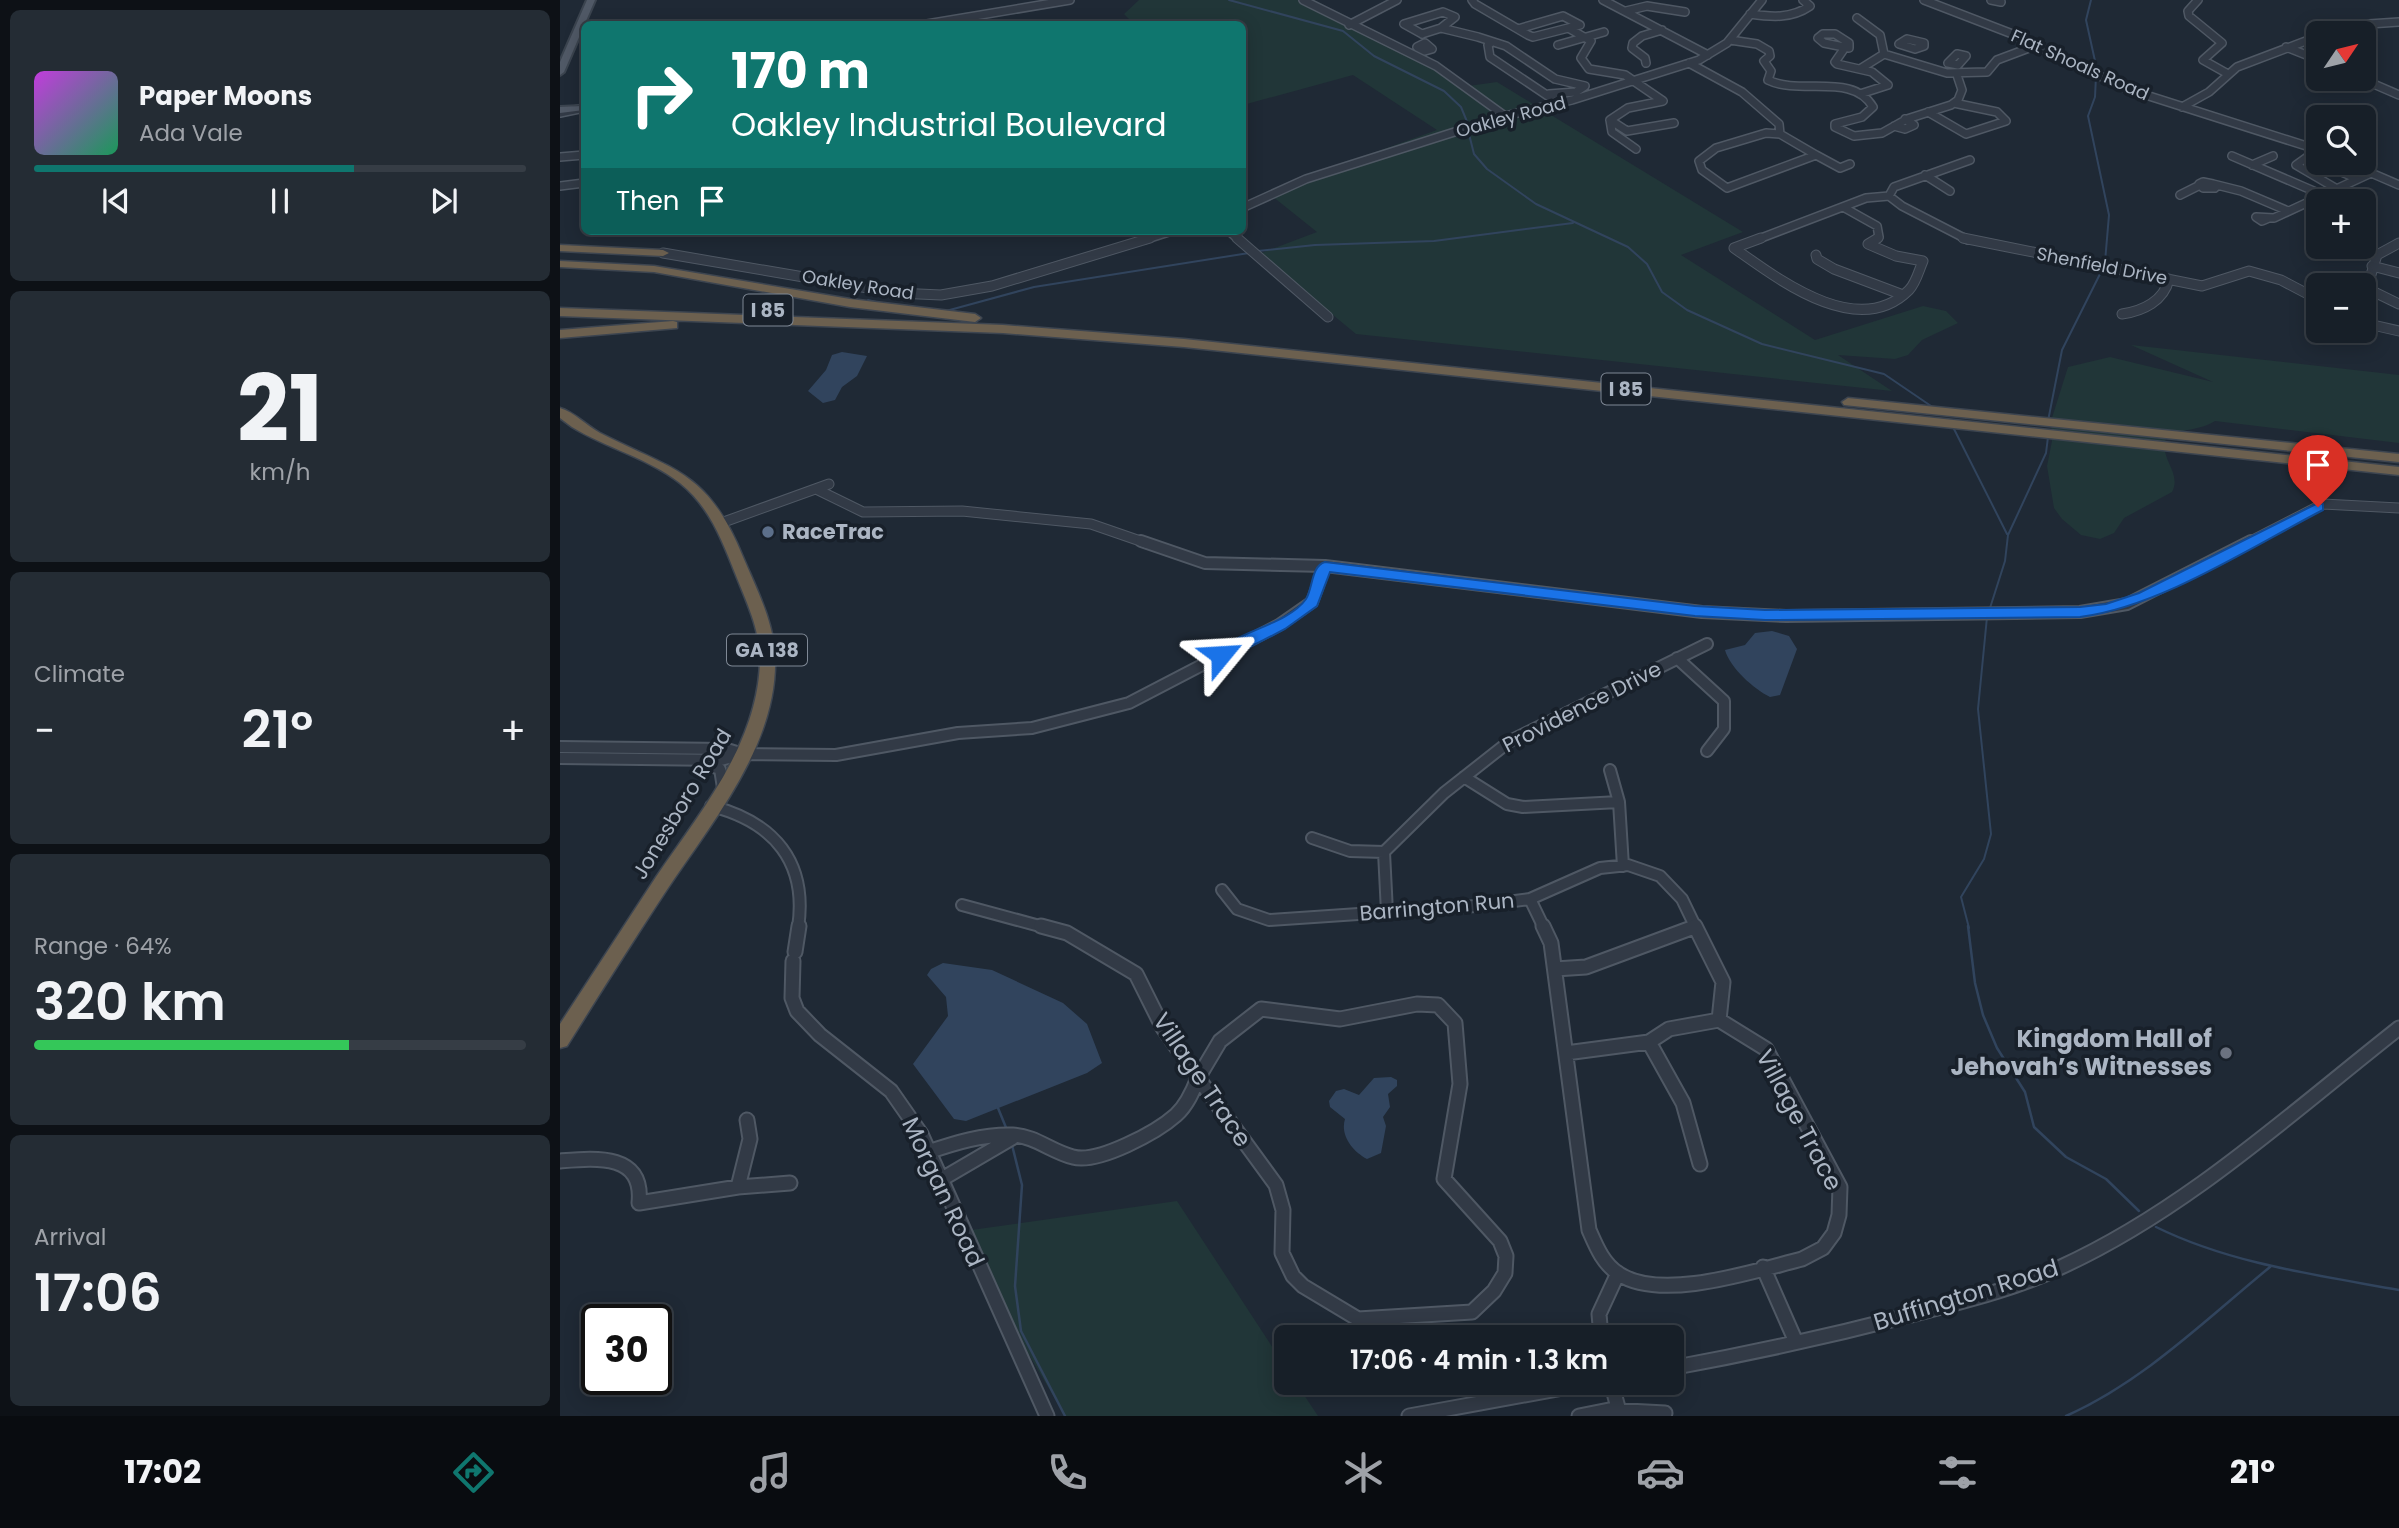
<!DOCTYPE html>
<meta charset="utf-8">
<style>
body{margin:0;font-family:Poppins,sans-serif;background:#242c34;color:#f1f3f6;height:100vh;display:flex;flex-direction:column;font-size:26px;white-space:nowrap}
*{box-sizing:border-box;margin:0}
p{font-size:23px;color:#9ea2a8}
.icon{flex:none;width:38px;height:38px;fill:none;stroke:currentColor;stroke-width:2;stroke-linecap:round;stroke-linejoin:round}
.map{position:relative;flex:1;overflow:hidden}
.details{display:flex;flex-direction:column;gap:10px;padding:10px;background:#0d1116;width:560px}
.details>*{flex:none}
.hud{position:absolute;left:21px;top:21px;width:665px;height:214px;border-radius:10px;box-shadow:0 4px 18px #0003,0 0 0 2px #363d45;background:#0f766e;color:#fff;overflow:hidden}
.needle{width:46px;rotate:55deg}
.buttons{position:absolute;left:1746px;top:21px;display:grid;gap:14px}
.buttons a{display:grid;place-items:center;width:70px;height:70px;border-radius:10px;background:#171f28;box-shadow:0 4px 18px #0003,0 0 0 2px #363d45;font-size:35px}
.speed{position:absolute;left:21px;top:1304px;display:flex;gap:14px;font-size:35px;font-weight:700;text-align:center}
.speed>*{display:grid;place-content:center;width:91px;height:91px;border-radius:50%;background:#171f28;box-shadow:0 4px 18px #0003,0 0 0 2px #363d45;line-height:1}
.speed .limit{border:4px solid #111;border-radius:10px;background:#fff;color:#111}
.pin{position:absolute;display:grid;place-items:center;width:60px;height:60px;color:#fff;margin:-72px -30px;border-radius:50% 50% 50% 0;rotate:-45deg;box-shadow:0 0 7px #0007}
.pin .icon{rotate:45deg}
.me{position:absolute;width:77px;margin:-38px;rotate:63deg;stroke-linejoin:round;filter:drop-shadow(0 0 5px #0008)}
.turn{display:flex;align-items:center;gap:24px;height:147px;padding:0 35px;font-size:32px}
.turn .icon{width:91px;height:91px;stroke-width:2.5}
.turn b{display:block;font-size:49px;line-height:60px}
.then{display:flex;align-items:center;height:66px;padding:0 35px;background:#0003;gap:14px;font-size:26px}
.big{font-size:52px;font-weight:600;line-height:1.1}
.details .widget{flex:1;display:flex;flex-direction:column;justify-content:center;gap:10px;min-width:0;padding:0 24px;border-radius:10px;background:#242c34}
.details .dial{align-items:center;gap:0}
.dial b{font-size:91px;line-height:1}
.song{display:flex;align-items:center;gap:21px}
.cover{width:84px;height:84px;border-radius:10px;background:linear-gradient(135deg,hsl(290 70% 55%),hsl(150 70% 35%))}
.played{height:7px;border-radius:4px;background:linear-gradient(90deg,#0f766e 65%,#363d45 65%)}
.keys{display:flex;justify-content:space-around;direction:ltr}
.heat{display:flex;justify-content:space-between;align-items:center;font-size:38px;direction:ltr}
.charge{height:10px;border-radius:5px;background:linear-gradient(90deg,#34c759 64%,#363d45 0)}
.trip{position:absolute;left:714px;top:1325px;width:410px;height:70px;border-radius:10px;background:#171f28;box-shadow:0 4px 18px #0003,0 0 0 2px #363d45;font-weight:600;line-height:70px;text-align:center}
.tab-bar{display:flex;height:112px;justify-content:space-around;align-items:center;background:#090c10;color:#9ea2a8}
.tab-bar .icon{width:49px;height:49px}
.tab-bar .active{color:#0f766e}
.tab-bar b{font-size:32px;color:#f1f3f6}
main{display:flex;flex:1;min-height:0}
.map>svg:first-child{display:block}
.green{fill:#213638}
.water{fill:#31445d}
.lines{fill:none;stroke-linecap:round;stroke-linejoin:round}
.stream-far1{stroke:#31445d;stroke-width:2}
.stream{stroke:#31445d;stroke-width:2.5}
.minor-far3-casing{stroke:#4f5864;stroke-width:10}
.minor-far2-casing{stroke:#4f5864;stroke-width:11}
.minor-far1-casing{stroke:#4f5864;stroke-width:14}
.minor-casing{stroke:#4f5864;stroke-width:17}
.major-casing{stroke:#3b444f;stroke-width:4}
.highway-casing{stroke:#3d4550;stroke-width:3}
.minor-far3{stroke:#323a46;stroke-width:7}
.minor-far2{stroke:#323a46;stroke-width:9}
.minor-far1{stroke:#323a46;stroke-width:10}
.minor{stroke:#323a46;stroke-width:13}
.major{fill:#505966;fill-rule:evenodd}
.highway{fill:#6c604f;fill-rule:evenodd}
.route{fill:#1a73e8;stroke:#114b97;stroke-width:2}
.service-dot{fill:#5c6f8a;stroke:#18202a;stroke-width:2.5}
.worship-dot{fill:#6b7280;stroke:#18202a;stroke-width:2.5}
.labels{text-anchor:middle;stroke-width:7;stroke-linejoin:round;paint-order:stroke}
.far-street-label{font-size:18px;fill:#abb5c3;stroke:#18202a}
.shield{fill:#18202a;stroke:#7f8895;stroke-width:2}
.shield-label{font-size:19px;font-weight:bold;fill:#abb5c3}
.poi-label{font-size:21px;font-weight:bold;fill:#abb5c3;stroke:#18202a;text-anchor:start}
.street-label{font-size:21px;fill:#abb5c3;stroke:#18202a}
.near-poi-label{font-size:24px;font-weight:bold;fill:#abb5c3;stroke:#18202a;text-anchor:end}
.near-street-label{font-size:24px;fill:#abb5c3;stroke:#18202a}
</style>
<main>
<section class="details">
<div class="widget">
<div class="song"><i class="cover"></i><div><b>Paper Moons</b><p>Ada Vale</p></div></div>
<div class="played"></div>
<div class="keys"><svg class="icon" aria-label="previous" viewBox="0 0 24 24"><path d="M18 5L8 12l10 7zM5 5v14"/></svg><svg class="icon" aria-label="pause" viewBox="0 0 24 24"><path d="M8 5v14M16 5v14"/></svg><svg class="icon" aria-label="next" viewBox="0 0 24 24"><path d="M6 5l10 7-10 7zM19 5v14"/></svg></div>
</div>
<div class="widget dial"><b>21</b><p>km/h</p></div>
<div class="widget"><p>Climate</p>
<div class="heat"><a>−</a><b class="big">21°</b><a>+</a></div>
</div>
<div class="widget"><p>Range · 64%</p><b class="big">320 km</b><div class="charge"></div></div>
<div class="widget"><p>Arrival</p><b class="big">17:06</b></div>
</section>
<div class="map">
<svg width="1839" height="1416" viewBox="0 0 1839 1416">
<rect width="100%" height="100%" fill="#1f2935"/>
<path class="green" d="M 579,0 L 742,0 L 908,86 L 937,82 L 1183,232 L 1121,255 L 1255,340 L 1363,306 L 1386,311 L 1398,323 L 1362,340 L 1348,355 L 1335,359 L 1278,355 L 1332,391 L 796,334 L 699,254 L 757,232 L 712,196 L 732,182 L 877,130 L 793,75 L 683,105 L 682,24 L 574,24 L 564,14 Z
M 1571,345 L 1839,375 L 1839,443 L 1655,421 C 1641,430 1624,429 1608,435 C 1595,456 1623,471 1612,492 L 1564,518 L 1554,533 L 1540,539 L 1521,535 L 1502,519 L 1494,508 L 1487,466 L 1492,441 L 1491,421 L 1508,367 L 1550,357 L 1653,382 Z
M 617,1201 L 726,1368 L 726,1382 L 736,1383 L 758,1416 L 505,1416 L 397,1232 Z"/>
<path class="water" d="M 282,352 L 307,356 L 297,376 L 282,387 L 275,400 L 263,403 L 248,391 L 266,370 L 272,355 Z
M 1212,631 L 1229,636 L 1237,649 L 1220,695 L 1210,697 C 1194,689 1170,668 1165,650 L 1185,645 L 1195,633 Z
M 383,963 L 432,970 L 503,1003 L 527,1024 L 542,1063 L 527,1073 L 406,1121 L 394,1119 L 353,1064 L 388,1016 L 386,997 L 367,975 L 371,969 Z
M 831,1077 L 837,1080 L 837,1086 L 828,1094 L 830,1107 L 823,1117 L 826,1126 L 821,1153 L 807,1159 C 792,1151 780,1135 785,1119 L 770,1107 L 769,1101 L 776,1091 L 784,1089 L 799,1095 L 814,1078 Z"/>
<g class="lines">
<path class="stream-far1" d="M 669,0 L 783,31 L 814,56 L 884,91 L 901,107 L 908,124
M 1531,0 L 1526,20 L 1537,70
M 1536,76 L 1535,97 L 1528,116 L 1549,215 L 1545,262
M 908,130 L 914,154 L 927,169 L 976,204 L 1068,247 L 1087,264 L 1102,292 L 1127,310 L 1202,344 L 1324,374 L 1374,408
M 698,251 L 755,245 L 874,241 L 1013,223
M 308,300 L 316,302
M 386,311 L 474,287 L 689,253
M 1488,421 L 1502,350 L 1542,270
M 1393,427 L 1447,534
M 1430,608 L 1445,561 L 1448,535 L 1486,453 L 1488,437
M 1409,928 L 1401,897 L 1424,859 L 1431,834 L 1418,709 L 1427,617"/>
<path class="stream" d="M 1408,926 L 1415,983 L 1423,1015 L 1437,1048 L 1465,1092 L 1474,1127 L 1506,1157 L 1546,1179 L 1579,1211
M 438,1108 L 447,1130
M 452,1145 L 462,1185 L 455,1286 L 461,1331 L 505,1416
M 1596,1227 C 1671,1264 1757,1275 1839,1290
M 1506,1416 C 1584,1381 1644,1321 1710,1267"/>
<defs>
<path id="minor-far3" d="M 743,0 L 876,66 L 945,116
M 912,0 L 915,4 L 968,35 L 973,37 L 1020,25 L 1003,16 L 958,29
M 1043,0 L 1148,55
M 1364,0 L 1455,35 L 1567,89 L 1759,150
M 1431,0 L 1441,2
M 1638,0 L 1628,11 L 1629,16 L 1662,43 L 1643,60 L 1668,74
M 1066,11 L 1087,6 L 1125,12
M 1190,14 C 1211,17 1231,19 1250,6 L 1243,0
M 1297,18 L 1320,35 L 1324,54 L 1387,73 L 1427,72 L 1437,60 L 1477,45
M 367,24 L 510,0
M 789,25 L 837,0
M 1010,29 L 1031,41 L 1021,58 L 1029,69 L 1065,75 L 1103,101 L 1068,108 L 1050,120 L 1052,132 L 1076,149
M 1767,33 L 1794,25 L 1839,22
M 862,34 L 881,28 L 918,37 L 946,46 L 995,79 L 1025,86 L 1016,92 L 989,94
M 862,34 L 844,24 L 883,12 L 895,17 L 881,28
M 1263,34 L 1275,34 L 1289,43 L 1289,48 L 1264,43 L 1258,38 Z
M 1347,39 L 1364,43 L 1364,46 L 1355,49 L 1339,44 Z
M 1170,40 L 1197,44 L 1209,51 L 1210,56 L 1204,61 L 1211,71 L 1208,80 C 1241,96 1293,72 1313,107 L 1302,117 L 1275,124 L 1275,127 L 1294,136 L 1322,133 L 1347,119 L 1391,105 L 1398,100 L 1402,90 L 1397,75
M 932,42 L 928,45 L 930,57 L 991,98
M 865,43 L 872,49 L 865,51 L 857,47 Z
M 998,45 L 1044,32
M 1726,47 L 1759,60
M 1284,49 L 1275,62 L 1277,64 L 1312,72 L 1328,85 L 1300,94
M 1397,54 L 1406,56 L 1398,65 L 1388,63 Z
M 1086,63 L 1085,58 L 1072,48 L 1073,43 L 1082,36 L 1102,30
M 1129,63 L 1182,92 L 1219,124 L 1220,134
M 1300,69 L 1324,54
M 1802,79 L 1839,95
M 1622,107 L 1649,92 L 1677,67 L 1759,36
M 1368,112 L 1406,134 L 1446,121 L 1437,112 L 1394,103
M 0,113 L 24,108
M 1050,120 L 1067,131 L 1114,123
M 1334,126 L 1345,129 L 1354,125 L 1345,119
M 1206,133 L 1220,134 L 1256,155 L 1167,188 L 1142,170 L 1139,161 L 1156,148 Z
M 1757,150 L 1736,165 L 1777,189
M 1256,155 L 1280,168 L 1290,164
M 1672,156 L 1763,195
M 0,157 L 24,155
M 1760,163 L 1798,179
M 1788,163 L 1839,185
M 1692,165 L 1713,156
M 1365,175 L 1390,191
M 1643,182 L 1653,184 L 1655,188 L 1643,188 L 1639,184 Z
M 1653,184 L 1681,191 L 1728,211
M 0,186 L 24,183
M 1620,195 L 1640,185
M 1329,196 L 1342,206 L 1408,240
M 1283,207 L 1317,226 L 1319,237 L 1315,240
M 682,208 L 746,179 L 945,116 L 1012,100 L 1139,60 L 1167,43 L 1202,0
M 1709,218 L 1702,221 L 1696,217 L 1714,218 L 1811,173
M 669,231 L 679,240
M 584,240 L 612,231
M 1196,240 L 1306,198 L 1329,196 L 1334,187 L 1410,160"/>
<path id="minor-far2" d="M 677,238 L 768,317
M 1403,238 L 1642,286 L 1689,271 L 1721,280 L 1759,300
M 1174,248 C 1218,279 1298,341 1349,290 C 1356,283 1359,270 1363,261 L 1336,256 L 1308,244 L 1318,238
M 1174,248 L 1201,238
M 103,253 L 337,293 L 381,295 L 432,286 L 590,238
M 1256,255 L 1257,259 L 1274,269 L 1343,295
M 1812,266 L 1839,273
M 1799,285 L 1810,278 L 1817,255 L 1839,243
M 1804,287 L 1839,304
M 1562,314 C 1583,311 1604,301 1609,279
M 1804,323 L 1839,331
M 256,489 L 303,512 L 402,511 L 531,524 L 586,543
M 161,523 L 269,484
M 1687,543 L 1763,504 L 1839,508"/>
<path id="minor-far1" d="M 581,541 L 645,563 L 765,566 L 1142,612 L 1226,616 L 1520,612 L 1567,604 L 1691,541
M 1117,658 L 1164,701 L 1164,729 L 1147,751
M 0,747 L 167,749 L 180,753
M 0,758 L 161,760 L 183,754 L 276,755 L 398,733 L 472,728 L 569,703 L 719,625 L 752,602 L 765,566
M 144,764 L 160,769 L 163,788
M 1050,770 L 1059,802 L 1063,866
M 904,777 L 947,804 L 963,807 L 1059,802
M 151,806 C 214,822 248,862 238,928
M 752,838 L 790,851 L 824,852
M 662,890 L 677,909 L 709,920 L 916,906 L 970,899 L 1040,868 L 1068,865 L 1100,876 L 1122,899 L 1136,928
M 970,899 L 984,928
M 402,905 L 487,928
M 827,912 L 824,852 L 884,793 L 950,741 L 1147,644"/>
<path id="minor" d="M 481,926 L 507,933 L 576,974 L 603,1028 L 638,1078
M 983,926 L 991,943 L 1029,1230 C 1036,1246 1043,1264 1059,1274 C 1102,1302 1194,1271 1242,1259 L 1263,1248 L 1274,1233 L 1279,1215 L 1280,1187 L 1206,1049 L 1159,1020 L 1109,1029 L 1089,1042 L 1006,1053
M 1135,926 L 1163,982 L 1159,1020
M 235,952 L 239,926
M 233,961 L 232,998 L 237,1011 L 260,1035 L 331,1091 L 361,1134 L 487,1416
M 995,969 L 1026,967 L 1134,927
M 857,1004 L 878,1005 L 895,1023 L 900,1084 L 884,1179 L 940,1241 L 946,1256 L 945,1273 L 934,1291 L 912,1312 L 798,1319 L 743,1286 L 733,1276 L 722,1253 L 723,1210 L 716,1185 L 638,1078 L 660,1041 L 701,1009 L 780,1019 Z
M 1089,1042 L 1123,1103 L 1140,1164
M 368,1152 C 395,1143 423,1134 453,1135 C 475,1136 492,1152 513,1157 C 538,1164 597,1132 616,1115 C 627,1105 633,1091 638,1078
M 0,1161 C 36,1158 84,1153 79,1203 L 178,1187 L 230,1183
M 382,1179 L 452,1138
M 178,1187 L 190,1139 L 187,1120
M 1203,1267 L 1236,1342
M 1041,1337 L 1039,1314 L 1058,1273
M 1111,1368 C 1193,1353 1274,1335 1355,1314 C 1404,1301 1455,1289 1501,1267 C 1626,1210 1732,1112 1839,1028
M 1051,1382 L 1059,1411
M 849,1416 L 1036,1382
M 1019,1416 L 1049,1410 L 1105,1413"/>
<path id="major" d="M 27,0 L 35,0 L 4,72 L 0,75 L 0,62 Z
M 0,107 L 21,106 L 24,107 L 24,110 L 0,113 Z"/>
<path id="highway" d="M 0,245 L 103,250 L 109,253 L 103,256 L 0,251 Z
M 0,261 L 94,266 L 290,299 L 415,314 L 421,318 L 415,322 L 290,307 L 94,272 L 0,267 Z
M 0,308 L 443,325 L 624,339 L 1839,467 L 1839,475 L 624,347 L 443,333 L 0,316 Z
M 113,321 L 117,322 L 117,328 L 0,338 L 0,330 Z
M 1288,398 L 1839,454 L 1839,462 L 1284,405 L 1282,402 Z
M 0,408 C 14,412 27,426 40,433 C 115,471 148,471 183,557 C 196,588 214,622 215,657 C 218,746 150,824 104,894 C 71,944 39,995 7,1046 L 0,1048 L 0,1024 C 32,975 64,926 96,877 C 140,812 199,743 200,659 C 200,629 186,601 175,573 C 162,540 149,506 120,483 C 88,458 46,448 12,427 L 0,418 Z"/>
</defs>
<use href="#minor-far3" class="minor-far3-casing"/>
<use href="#minor-far2" class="minor-far2-casing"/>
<use href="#minor-far1" class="minor-far1-casing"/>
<use href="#minor" class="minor-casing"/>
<use href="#major" class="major-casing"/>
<use href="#highway" class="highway-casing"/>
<use href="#minor-far3" class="minor-far3"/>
<use href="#minor-far2" class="minor-far2"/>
<use href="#minor-far1" class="minor-far1"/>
<use href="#minor" class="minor"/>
<use href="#major" class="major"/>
<use href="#highway" class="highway"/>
</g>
<path class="route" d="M 1758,503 L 1763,504 L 1763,510 C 1691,547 1600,607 1520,617 L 1205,620 L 1135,616 L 770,572 L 757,606 L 725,629 L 667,659 L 661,660 L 654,655 C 670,633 728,625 746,599 C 753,588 751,566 765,562 L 1135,606 L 1205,610 L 1520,607 L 1546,604 L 1579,593 Z"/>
<circle class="service-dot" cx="208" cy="532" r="7"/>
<circle class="worship-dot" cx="1666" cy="1053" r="7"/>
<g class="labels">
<g class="far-street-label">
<text transform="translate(1520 65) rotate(24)" y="6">Flat Shoals Road</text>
<text transform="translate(951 117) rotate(-15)" y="6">Oakley Road</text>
<text transform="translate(1542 266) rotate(11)" y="6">Shenfield Drive</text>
<text transform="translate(298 285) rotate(9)" y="6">Oakley Road</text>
</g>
<g class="shield">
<rect x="183.5" y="294.5" width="49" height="31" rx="5"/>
<rect x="1041.5" y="373.5" width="49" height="31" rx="5"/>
<rect x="167" y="634.5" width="80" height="31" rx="5"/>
</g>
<g class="shield-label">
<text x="208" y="317">I 85</text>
<text x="1066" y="396">I 85</text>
<text x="207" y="657">GA 138</text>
</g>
<g class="poi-label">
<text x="222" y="539">RaceTrac</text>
</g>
<g class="street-label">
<text transform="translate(1022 707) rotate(-27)" y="7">Providence Drive</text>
<text transform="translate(122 804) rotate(-59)" y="7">Jonesboro Road</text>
<text transform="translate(877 907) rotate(-5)" y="7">Barrington Run</text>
</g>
<g class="near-poi-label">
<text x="1652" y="1047">Kingdom Hall of<tspan x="1652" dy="28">Jehovah’s Witnesses</tspan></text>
</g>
<g class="near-street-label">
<text transform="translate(642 1080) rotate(56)" y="8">Village Trace</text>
<text transform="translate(1239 1120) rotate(62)" y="8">Village Trace</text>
<text transform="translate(383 1192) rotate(65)" y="8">Morgan Road</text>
<text transform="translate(1406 1295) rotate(-17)" y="8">Buffington Road</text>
</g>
</g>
</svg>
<div class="buttons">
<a><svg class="needle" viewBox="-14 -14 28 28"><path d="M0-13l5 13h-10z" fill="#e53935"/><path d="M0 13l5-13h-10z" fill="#9ea2a8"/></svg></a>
<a><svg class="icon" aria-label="search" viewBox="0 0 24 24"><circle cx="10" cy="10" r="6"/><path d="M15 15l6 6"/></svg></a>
<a>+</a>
<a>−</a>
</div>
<div class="speed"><div class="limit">30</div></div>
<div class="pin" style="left:1758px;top:507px;background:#d93025"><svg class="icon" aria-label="arrive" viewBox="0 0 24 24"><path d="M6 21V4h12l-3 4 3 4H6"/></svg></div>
<svg class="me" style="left:661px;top:655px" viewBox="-20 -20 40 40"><path d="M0-17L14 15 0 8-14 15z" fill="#1a73e8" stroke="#fff" stroke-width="4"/></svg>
<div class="trip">17:06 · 4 min · 1.3 km</div>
<div class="hud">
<div class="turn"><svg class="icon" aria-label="right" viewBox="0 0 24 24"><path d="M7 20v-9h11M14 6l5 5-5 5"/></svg><div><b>170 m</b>Oakley Industrial Boulevard</div></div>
<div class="then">Then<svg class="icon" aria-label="arrive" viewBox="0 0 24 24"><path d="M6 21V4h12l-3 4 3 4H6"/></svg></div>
</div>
</div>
</main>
<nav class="tab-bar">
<b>17:02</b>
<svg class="icon active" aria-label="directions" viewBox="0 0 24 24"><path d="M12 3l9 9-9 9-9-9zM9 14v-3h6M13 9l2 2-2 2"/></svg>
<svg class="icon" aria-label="music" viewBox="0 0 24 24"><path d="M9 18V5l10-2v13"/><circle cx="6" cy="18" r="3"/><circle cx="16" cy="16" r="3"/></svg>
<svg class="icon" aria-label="phone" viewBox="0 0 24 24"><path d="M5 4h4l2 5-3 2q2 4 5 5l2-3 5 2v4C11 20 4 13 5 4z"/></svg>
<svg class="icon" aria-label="climate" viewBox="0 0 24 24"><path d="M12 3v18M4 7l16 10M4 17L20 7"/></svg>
<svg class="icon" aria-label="car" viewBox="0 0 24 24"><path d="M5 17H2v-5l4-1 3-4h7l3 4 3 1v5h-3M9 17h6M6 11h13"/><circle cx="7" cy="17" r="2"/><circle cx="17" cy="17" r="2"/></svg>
<svg class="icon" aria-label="filters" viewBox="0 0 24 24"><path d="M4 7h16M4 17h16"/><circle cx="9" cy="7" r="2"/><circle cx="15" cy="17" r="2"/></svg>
<b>21°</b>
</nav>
